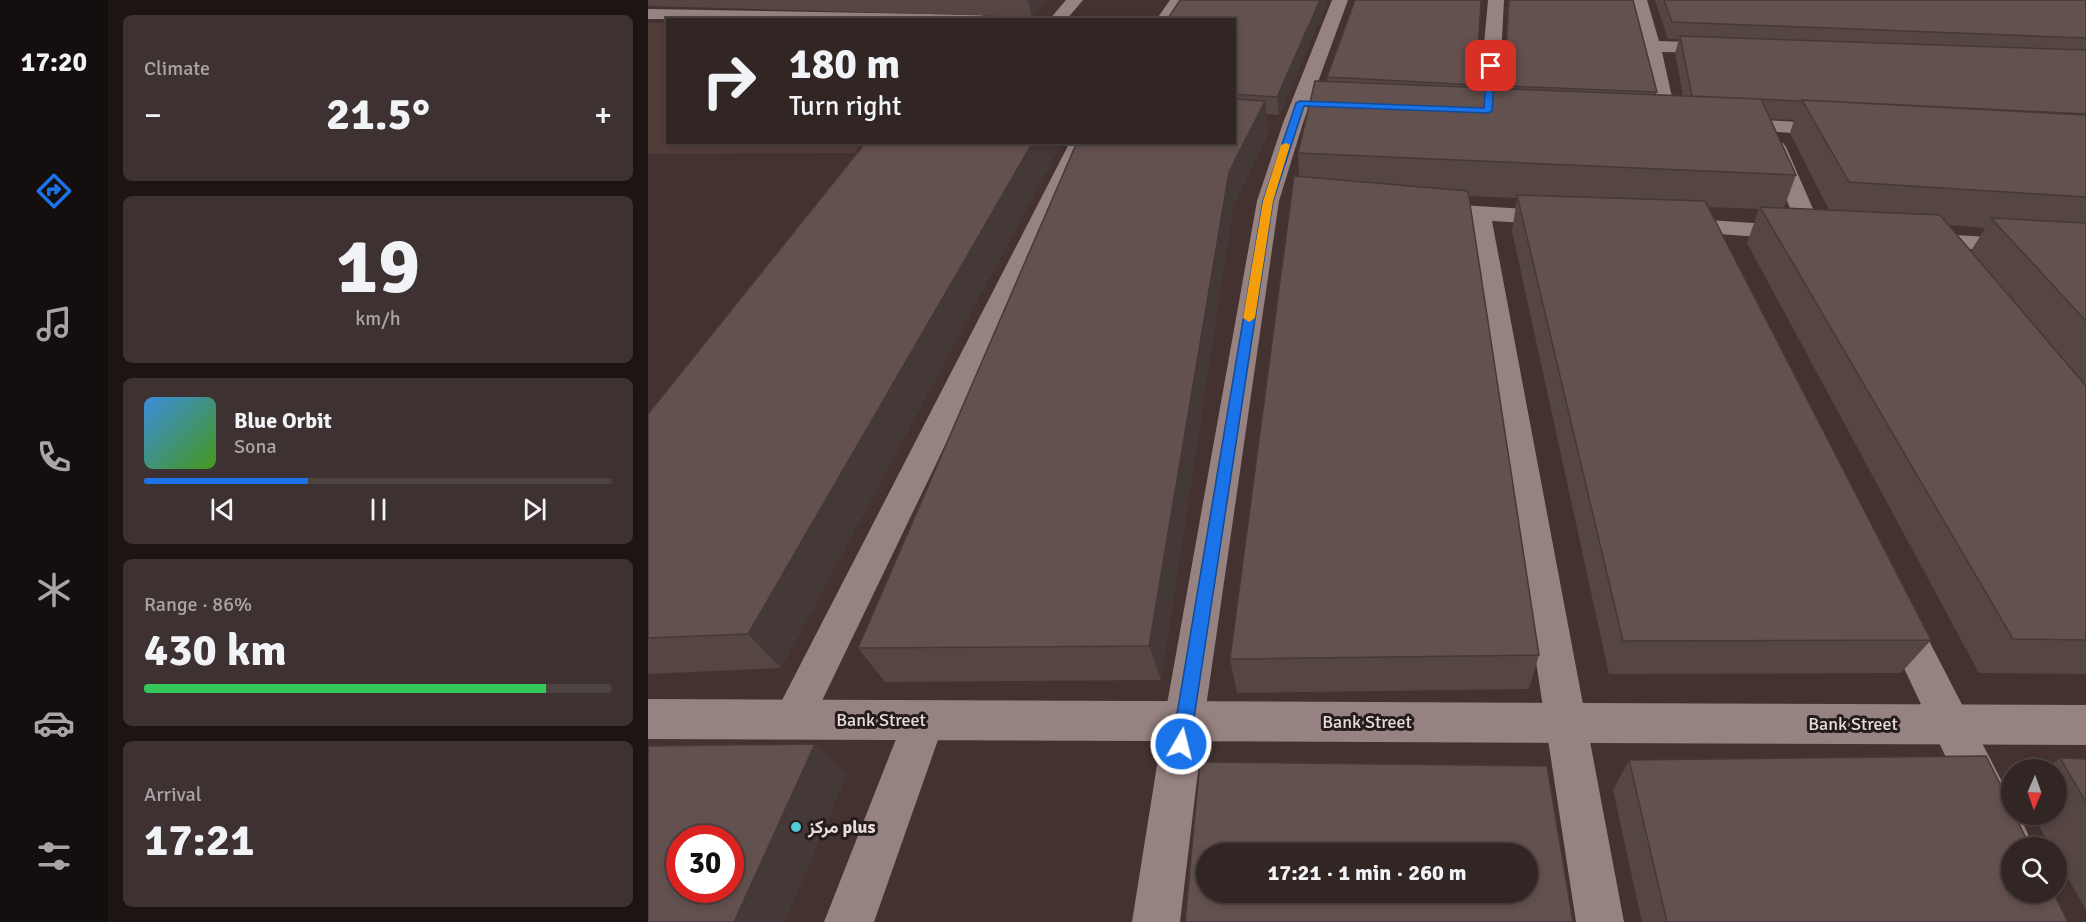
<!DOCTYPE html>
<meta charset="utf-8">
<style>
body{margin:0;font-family:Signika,Vazirmatn,sans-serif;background:#3d3231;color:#f1f3f6;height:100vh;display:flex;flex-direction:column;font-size:22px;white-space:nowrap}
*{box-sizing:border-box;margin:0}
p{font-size:20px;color:#a8a5a6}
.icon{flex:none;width:33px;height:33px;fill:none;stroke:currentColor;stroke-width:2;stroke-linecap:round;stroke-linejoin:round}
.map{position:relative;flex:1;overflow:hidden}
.details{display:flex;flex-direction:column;gap:15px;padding:15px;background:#1c1514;width:540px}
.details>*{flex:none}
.top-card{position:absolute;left:18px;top:18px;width:570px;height:126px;border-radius:0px;box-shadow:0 3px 9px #0003,0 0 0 2px #4d4341;background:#322624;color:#f1f3f6;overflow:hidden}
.needle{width:39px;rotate:182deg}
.fabs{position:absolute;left:1353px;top:759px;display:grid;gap:12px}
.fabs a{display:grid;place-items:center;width:66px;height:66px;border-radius:50%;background:#322624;box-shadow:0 3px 9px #0003,0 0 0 2px #4d4341;font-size:30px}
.speed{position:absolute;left:18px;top:825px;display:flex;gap:12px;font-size:30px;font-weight:700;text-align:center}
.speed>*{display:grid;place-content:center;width:78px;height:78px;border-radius:50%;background:#322624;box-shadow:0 3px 9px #0003,0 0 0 2px #4d4341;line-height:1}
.speed .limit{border:9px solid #d22;background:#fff;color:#111}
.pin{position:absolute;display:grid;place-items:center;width:51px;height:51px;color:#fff;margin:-26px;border-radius:12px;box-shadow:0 3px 9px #0006}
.me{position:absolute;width:66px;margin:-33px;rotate:8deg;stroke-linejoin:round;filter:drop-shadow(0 0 4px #0008)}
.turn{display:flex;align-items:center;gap:21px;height:126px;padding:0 24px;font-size:27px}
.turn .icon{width:78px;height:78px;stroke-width:2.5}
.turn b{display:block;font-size:42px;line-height:51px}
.big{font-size:45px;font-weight:700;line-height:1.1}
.details .widget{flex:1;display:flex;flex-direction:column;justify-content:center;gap:9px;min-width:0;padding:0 21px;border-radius:9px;background:#3d3231}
.details .dial{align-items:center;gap:0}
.dial b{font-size:78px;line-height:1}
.song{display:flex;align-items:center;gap:18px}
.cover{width:72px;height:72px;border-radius:9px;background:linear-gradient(135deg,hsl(210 70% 55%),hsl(100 70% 35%))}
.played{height:6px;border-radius:3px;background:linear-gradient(90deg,#1a73e8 35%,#4d4341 35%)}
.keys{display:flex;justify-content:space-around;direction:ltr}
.heat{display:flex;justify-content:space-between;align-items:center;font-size:33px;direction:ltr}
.charge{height:9px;border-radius:4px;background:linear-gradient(90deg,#34c759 86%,#4d4341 0)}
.trip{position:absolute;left:548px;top:843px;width:342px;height:60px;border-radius:30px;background:#322624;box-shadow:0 3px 9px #0003,0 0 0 2px #4d4341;font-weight:700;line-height:60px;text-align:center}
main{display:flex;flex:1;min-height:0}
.tab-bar{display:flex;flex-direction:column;width:108px;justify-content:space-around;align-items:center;background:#140f0e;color:#a8a5a6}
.tab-bar .icon{width:42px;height:42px}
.tab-bar .active{color:#1a73e8}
.tab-bar b{font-size:27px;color:#f1f3f6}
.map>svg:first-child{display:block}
.built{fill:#533d3a}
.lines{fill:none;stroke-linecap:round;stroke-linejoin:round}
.minor{fill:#968280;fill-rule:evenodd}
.tertiary{fill:#968280;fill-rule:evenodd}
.secondary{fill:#968280;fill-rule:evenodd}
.wall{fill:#554644;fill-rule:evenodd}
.shaded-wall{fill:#453937}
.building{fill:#63514f;stroke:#453937;stroke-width:1.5;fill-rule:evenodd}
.route{fill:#1a73e8;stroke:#114b97;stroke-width:1.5}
.slow{fill:#f59e0b}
.poi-dot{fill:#52cbd8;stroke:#241c1b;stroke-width:2}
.labels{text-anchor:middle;stroke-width:6;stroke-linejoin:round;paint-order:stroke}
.near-street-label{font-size:18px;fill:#e7dcdb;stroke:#241c1b}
.near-poi-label{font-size:18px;font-weight:bold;fill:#e7dcdb;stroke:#241c1b;text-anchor:start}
</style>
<main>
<nav class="tab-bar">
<b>17:20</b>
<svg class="icon active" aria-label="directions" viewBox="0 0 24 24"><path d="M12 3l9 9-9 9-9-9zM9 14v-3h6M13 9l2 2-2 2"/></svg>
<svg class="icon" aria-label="music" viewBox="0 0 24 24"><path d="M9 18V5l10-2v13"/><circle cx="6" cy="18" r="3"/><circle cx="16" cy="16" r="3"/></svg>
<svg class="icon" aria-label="phone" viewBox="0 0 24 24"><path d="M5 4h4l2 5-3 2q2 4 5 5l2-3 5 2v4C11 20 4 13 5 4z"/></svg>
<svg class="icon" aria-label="climate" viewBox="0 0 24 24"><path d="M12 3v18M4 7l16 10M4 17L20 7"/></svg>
<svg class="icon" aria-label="car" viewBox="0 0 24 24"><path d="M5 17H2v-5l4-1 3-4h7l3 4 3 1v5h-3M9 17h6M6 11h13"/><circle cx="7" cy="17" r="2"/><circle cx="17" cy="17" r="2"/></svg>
<svg class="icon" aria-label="filters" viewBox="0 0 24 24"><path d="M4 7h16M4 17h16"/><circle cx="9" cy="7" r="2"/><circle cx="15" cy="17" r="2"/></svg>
</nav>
<section class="details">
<div class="widget"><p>Climate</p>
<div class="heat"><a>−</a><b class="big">21.5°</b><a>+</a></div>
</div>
<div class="widget dial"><b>19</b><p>km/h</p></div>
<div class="widget">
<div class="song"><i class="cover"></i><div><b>Blue Orbit</b><p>Sona</p></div></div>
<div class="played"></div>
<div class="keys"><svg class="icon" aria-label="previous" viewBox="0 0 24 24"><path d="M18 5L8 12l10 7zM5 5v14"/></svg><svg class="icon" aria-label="pause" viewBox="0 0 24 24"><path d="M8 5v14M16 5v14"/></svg><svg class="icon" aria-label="next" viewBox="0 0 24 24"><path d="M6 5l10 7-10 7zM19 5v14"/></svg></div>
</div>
<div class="widget"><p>Range · 86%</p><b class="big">430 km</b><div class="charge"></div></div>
<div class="widget"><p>Arrival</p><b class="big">17:21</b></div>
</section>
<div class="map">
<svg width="1438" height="922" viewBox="0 0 1438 922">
<rect width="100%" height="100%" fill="#433230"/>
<path class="built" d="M 0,23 L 19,23 L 20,142 L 215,143 L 206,153 L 0,154 Z"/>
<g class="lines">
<path class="minor" d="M 418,0 L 435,0 L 418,20 L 401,20 Z
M 522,0 L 538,0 L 525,20 L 508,20 Z
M 684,0 L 700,0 L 655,123 L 631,201 L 556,721 L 532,922 L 484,922 L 516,721 L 609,201 L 635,123 Z
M 840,0 L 856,0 L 850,111 L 847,115 L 833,115 L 830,111 Z
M 983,0 L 999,0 L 1011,41 L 1072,43 L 1078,44 L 1081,48 L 1078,52 L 1072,53 L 1014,52 L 1029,120 L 1026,124 L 1012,124 L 1009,120 L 995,46 Z
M 0,9 L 334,15 L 342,20 L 0,19 Z
M 1082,118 L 1185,124 L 1192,126 L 1195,130 L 1192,134 L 1185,136 L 1075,128 L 1072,124 L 1075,120 Z
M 1128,141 L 1135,143 L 1138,147 L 1176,234 L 1172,239 L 1147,240 L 1021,230 L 1017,225 L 1021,220 L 1029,218 L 1149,226 L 1118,147 L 1121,143 Z
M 422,142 L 443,142 L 159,732 L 145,738 L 131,732 L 125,719 L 131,706 Z
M 780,203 L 910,211 L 918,213 L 922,218 L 918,223 L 910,225 L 844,221 L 976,922 L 928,922 L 820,219 L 772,215 L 768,210 L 772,205 Z
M 1274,233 L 1438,243 L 1438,257 L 1265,245 L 1262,240 L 1265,235 Z
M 1250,601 L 1263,606 L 1364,801 L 1364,814 L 1371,814 L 1386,848 L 1364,848 L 1364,870 L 1348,864 L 1232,617 L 1237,606 Z"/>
<path class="tertiary" d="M 276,700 L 291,706 L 297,720 L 226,922 L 176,922 L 261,706 Z"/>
<path class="secondary" d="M 0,699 L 1438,705 L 1438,745 L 0,739 Z"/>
</g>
<path class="wall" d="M 0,0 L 398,0 L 384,17 L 0,6 Z
M 532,0 L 680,0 L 631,115 L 618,114 L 620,134 L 585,207 L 513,680 L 237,682 L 210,648 L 586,142 L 586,20 Z
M 833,0 L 828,87 L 855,88 L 860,0 L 985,0 L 1009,92 L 1008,94 L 1035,96 L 1027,53 L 1031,39 L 1020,39 L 1007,0 L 1438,0 L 1438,674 L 1331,673 L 1099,243 L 1111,209 L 1060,207 L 1283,640 L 1253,673 L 961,674 L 864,231 L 869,198 L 820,196 L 891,655 L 881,689 L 589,693 L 582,659 L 651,176 L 650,153 L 679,81 L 679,77 ZM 1122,119 L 1146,120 L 1142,133 L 1181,210 L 1136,208 L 1148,175 ZM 1301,225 L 1337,228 L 1323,251 Z
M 218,142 L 414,142 L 133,668 L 0,674 L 0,414 Z
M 1412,758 L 1438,759 L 1438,910 L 1408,857 L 1408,848 L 1403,848 L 1385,814 L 1408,814 L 1408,770 L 1397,770 Z
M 981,760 L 1420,922 L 994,922 L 965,790 Z"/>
<path class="shaded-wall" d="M 380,0 L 398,0 L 384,17 Z
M 672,0 L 680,0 L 631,115 L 629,97 Z
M 617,101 L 620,134 L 585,207 L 513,680 L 501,646 L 581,172 Z
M 385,142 L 414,142 L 133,668 L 100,634 Z
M 167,744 L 199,775 L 137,922 L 86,922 Z"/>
<path class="building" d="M 532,0 L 672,0 L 629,97 L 586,94 L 586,20 L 519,20 Z
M 707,0 L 833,0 L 828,85 L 679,77 Z
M 861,0 L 985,0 L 1009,92 L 856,86 Z
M 1016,0 L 1438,0 L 1438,38 L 1024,22 Z
M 1032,36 L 1438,50 L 1438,114 L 1154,100 L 1153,101 L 1044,96 Z
M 667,81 L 1113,99 L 1148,175 L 650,153 Z
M 586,99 L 617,101 L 581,172 L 501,646 L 210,648 L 429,142 L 586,142 Z
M 1154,100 L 1438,115 L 1438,197 L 1201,182 Z
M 218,142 L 385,142 L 100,634 L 0,638 L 0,414 Z
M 646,176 L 820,191 L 891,655 L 582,659 Z
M 869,195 L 1057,201 L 1283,640 L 975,641 Z
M 1112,207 L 1292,215 L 1438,386 L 1438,640 L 1365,639 Z
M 1343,218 L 1438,223 L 1438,321 Z
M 167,744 L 86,922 L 0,922 L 0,746 ZM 32,838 L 82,838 L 82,890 L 32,890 Z
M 1338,756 L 1364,808 L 1364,814 L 1366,814 L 1383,848 L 1364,848 L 1364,892 L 1405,892 L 1420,922 L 1019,922 L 981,760 Z
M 1412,758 L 1438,759 L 1438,802 Z
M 552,762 L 899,766 L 925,922 L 537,922 ZM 558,854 L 879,854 L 879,892 L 558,892 Z"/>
<path class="route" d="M 843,64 L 847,66 L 844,111 L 840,113 L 656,106 L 625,201 L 542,744 L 539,750 L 533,752 L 527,750 L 524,744 L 615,201 L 648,103 L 652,101 L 836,108 L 839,66 Z"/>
<path class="slow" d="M 638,143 L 642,145 L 625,201 L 607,318 L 601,322 L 595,318 L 615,201 L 633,145 Z"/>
<circle class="poi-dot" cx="148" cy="827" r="6"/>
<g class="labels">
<g class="near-street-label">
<text x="233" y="726">Bank Street</text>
<text x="719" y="728">Bank Street</text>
<text x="1205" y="730">Bank Street</text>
</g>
<g class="near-poi-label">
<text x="160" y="833">مركز plus</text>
</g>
</g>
</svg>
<div class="fabs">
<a><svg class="needle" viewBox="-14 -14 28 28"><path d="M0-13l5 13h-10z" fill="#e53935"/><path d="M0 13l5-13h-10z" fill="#a8a5a6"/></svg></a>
<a><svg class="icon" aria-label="search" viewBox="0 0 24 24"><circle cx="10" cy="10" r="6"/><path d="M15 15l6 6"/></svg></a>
</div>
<div class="speed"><div class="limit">30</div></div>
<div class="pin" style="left:843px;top:66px;background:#d93025"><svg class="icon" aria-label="arrive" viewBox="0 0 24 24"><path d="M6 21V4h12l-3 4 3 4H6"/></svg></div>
<svg class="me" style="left:533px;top:744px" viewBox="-20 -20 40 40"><circle r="17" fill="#1a73e8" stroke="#fff" stroke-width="3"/><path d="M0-11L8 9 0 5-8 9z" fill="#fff"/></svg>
<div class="trip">17:21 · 1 min · 260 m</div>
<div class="top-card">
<div class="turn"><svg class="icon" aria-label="right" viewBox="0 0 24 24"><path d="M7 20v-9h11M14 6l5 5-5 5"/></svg><div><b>180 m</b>Turn right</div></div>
</div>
</div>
</main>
